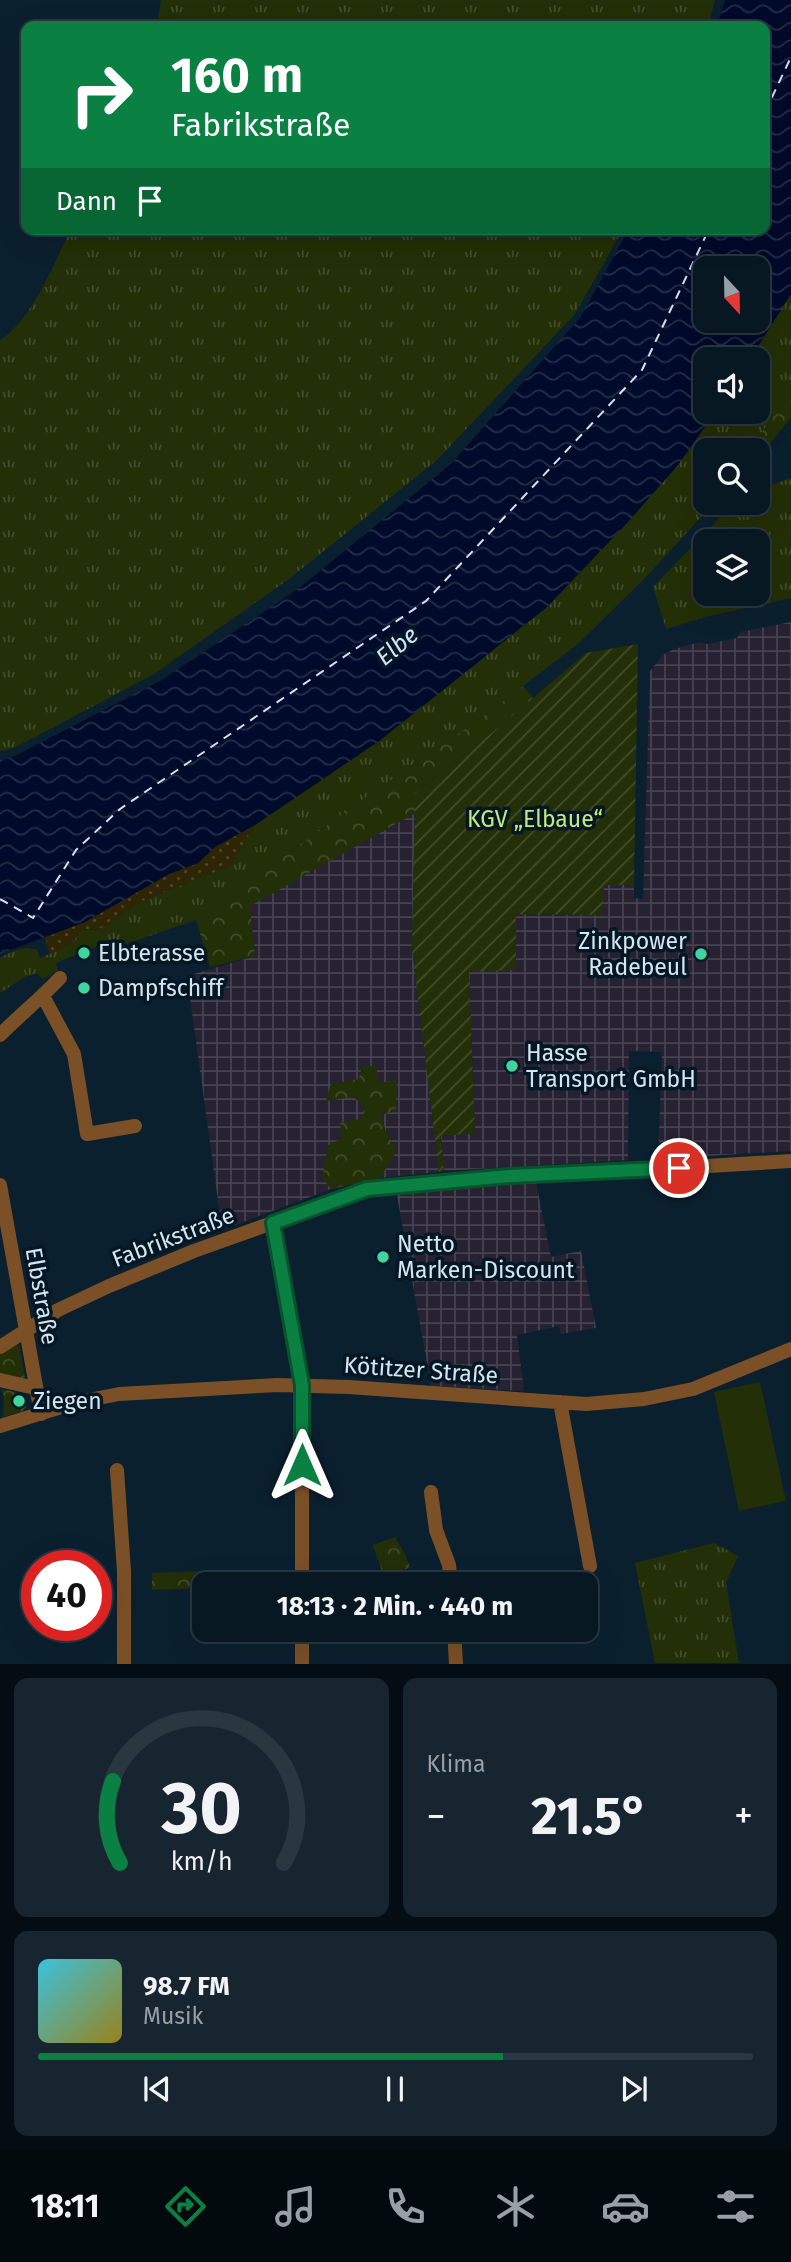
<!DOCTYPE html>
<html lang="de">
<meta charset="utf-8">
<style>
body{margin:0;font-family:"Fira Sans",sans-serif;background:#162530;color:#f1f3f6;height:100vh;display:flex;flex-direction:column;font-size:26px;white-space:nowrap}
*{box-sizing:border-box;margin:0}
p{font-size:23px;color:#98a0a6}
.icon{flex:none;width:38px;height:38px;fill:none;stroke:currentColor;stroke-width:2;stroke-linecap:round;stroke-linejoin:round}
.map{position:relative;height:1664px;overflow:hidden}
.details{display:flex;flex-direction:column;gap:14px;padding:14px;background:#040d13;flex:1}
.details>*{flex:none}
.top-card{position:absolute;left:21px;top:21px;width:749px;height:214px;border-radius:14px;box-shadow:0 7px 28px #0002,0 0 0 2px #293741;background:#0b8043;color:#fff;overflow:hidden}
.needle{width:46px;rotate:158deg}
.buttons{position:absolute;left:693px;top:256px;display:grid;gap:14px}
.buttons a{display:grid;place-items:center;width:77px;height:77px;border-radius:14px;background:#081823;box-shadow:0 7px 28px #0002,0 0 0 2px #293741;font-size:35px}
.speed{position:absolute;left:21px;top:1550px;display:flex;gap:14px;font-size:35px;font-weight:700;text-align:center}
.speed>*{display:grid;place-content:center;width:91px;height:91px;border-radius:50%;background:#081823;box-shadow:0 7px 28px #0002,0 0 0 2px #293741;line-height:1}
.speed .limit{border:10px solid #d22;background:#fff;color:#111}
.pin{position:absolute;display:grid;place-items:center;width:60px;height:60px;color:#fff;margin:-30px;border:4px solid #fff;border-radius:50%;box-shadow:0 2px 7px #0007}
.me{position:absolute;width:77px;margin:-38px;rotate:0deg;stroke-linejoin:round;filter:drop-shadow(0 0 5px #0008)}
.turn{display:flex;align-items:center;gap:24px;height:147px;padding:0 35px;font-size:32px}
.turn .icon{width:91px;height:91px;stroke-width:2.5}
.turn b{display:block;font-size:49px;line-height:60px}
.then{display:flex;align-items:center;height:66px;padding:0 35px;background:#0003;gap:14px;font-size:26px}
.big{font-size:52px;font-weight:700;line-height:1.1}
.details .tile{flex:1;display:flex;flex-direction:column;justify-content:center;gap:10px;min-width:0;padding:0 24px;border-radius:14px;background:#162530}
.details .dial{align-items:center;gap:0}
.dial svg{height:182px;overflow:visible;fill:none;stroke:#293741;stroke-width:7;stroke-linecap:round;text-anchor:middle}
.dial text{fill:#f1f3f6;stroke:none}
.song{display:flex;align-items:center;gap:21px}
.cover{width:84px;height:84px;border-radius:10px;background:linear-gradient(135deg,hsl(190 70% 55%),hsl(50 70% 35%))}
.played{height:7px;border-radius:4px;background:linear-gradient(90deg,#0b8043 65%,#293741 65%)}
.keys{display:flex;justify-content:space-around;direction:ltr}
.heat{display:flex;justify-content:space-between;align-items:center;font-size:38px;direction:ltr}
.details .tiles{flex:1;display:grid;gap:14px;grid-template-columns:1fr 1fr}
.tile:last-child{grid-column:span 2}
.trip{position:absolute;left:192px;top:1572px;width:406px;height:70px;border-radius:14px;background:#081823;box-shadow:0 7px 28px #0002,0 0 0 2px #293741;font-weight:700;line-height:70px;text-align:center}
.menu{display:flex;height:112px;justify-content:space-around;align-items:center;background:#030a0e;color:#98a0a6}
.menu .icon{width:49px;height:49px}
.menu .selected{color:#0b8043}
.menu b{font-size:32px;color:#f1f3f6}
.map>svg:first-child{display:block}
.industrial{fill:url(#industrial-grid)}
.grass{fill:url(#grass-tufts);fill-rule:evenodd}
.forest{fill:url(#forest-crowns)}
.sand{fill:url(#sand-dots)}
.garden{fill:url(#garden-furrows)}
.pitch{fill:#232f06}
.water{fill:url(#water-waves);fill-rule:evenodd}
.lines{fill:none;stroke-linecap:round;stroke-linejoin:round}
.ferry{stroke:#d5e3f6;stroke-width:2;stroke-dasharray:9 7;stroke-linecap:butt}
.minor{stroke:#7c5027;stroke-width:14}
.route-casing{stroke:#07532c;stroke-width:18}
.route{stroke:#0b8043;stroke-width:12}
.poi-dot{fill:#41d4a1;stroke:#031725;stroke-width:2.5}
.labels{text-anchor:middle;stroke-width:7;stroke-linejoin:round;paint-order:stroke}
.park-label{font-size:23px;fill:#c5eb77;stroke:#031725}
.poi-label{font-size:23px;fill:#d8e5ef;stroke:#031725;text-anchor:start}
.street-label{font-size:23px;fill:#d8e5ef;stroke:#031725}
.water-label{font-size:24px;font-style:italic;fill:#d5e3f6;stroke:#031725}
</style>
<div class="map">
<svg width="791" height="1664" viewBox="0 0 791 1664">
<defs>
<pattern id="industrial-grid" width="8" height="8" patternUnits="userSpaceOnUse" patternTransform="scale(1.75)"><rect width="8" height="8" fill="#272232"/><path d="M0 4h8M4 0v8" fill="none" stroke="#464250"/></pattern>
<pattern id="grass-tufts" width="24" height="20" patternUnits="userSpaceOnUse" patternTransform="scale(1.75)"><rect width="24" height="20" fill="#232f06"/><path d="M3 7l-1-3M5 7V3M7 7l1-3M15 17l-1-3M17 17v-4M19 17l1-3" fill="none" stroke="#424d2b"/></pattern>
<pattern id="forest-crowns" width="20" height="18" patternUnits="userSpaceOnUse" patternTransform="scale(1.75)"><rect width="20" height="18" fill="#232f06"/><path d="M2 6a3 3 0 1 1 6 0M12 15a3 3 0 1 1 6 0" fill="none" stroke="#424d2b"/></pattern>
<pattern id="sand-dots" width="8" height="8" patternUnits="userSpaceOnUse" patternTransform="scale(1.75)"><rect width="8" height="8" fill="#2d2504"/><path d="M2 2h.1M6 6h.1" fill="none" stroke="#4b4429" stroke-width="1.8" stroke-linecap="round"/></pattern>
<pattern id="garden-furrows" width="10" height="10" patternUnits="userSpaceOnUse" patternTransform="scale(1.75)"><rect width="10" height="10" fill="#232f06"/><path d="M-1 1l2-2M0 10L10 0M9 11l2-2" fill="none" stroke="#424d2b"/></pattern>
<pattern id="water-waves" width="16" height="10" patternUnits="userSpaceOnUse" patternTransform="scale(1.75)"><rect width="16" height="10" fill="#000a2a"/><path d="M0 5q4-4 8 0t8 0" fill="none" stroke="#242e49"/></pattern>
</defs>
<rect width="100%" height="100%" fill="#0b202f"/>
<path class="industrial" d="M 791,622 L 791,1151 L 658,1159 L 662,1052 L 629,1051 L 628,1160 L 444,1171 L 441,1136 L 475,1133 L 469,972 L 516,914 L 602,915 L 603,885 L 634,885 L 634,898 L 643,899 L 650,671 L 663,655 L 674,649 L 700,642 L 708,644 L 737,638 L 740,632 Z
M 415,813 L 412,948 L 439,1172 L 380,1178 L 331,1189 L 222,1230 L 187,976 L 255,956 L 249,906 Z
M 536,1182 L 551,1257 L 581,1251 L 596,1328 L 561,1334 L 559,1326 L 517,1335 L 524,1391 L 431,1386 L 396,1190 Z"/>
<path class="grass" d="M 161,0 L 715,0 L 708,26 L 157,26 Z
M 71,229 L 623,229 L 575,314 L 437,460 L 289,579 L 154,674 L 14,748 L 0,751 L 0,340 C 33,319 54,263 71,229 Z
M 791,294 L 791,394 L 748,450 L 705,450 L 705,502 L 715,502 L 646,577 L 579,643 L 484,716 L 358,803 L 196,920 L 111,949 L 107,942 L 56,963 L 58,971 L 43,979 L 37,973 L 25,977 L 0,993 L 0,958 C 12,951 24,945 37,950 L 40,958 L 70,944 L 84,929 L 98,930 L 144,900 L 230,866 L 255,825 L 379,741 L 547,607 L 627,523 L 678,465 L 716,411 L 758,411 L 758,359 L 750,359 Z
M 791,478 L 791,598 L 705,617 L 666,629 L 653,587 L 735,502 L 758,502 L 758,490 ZM 705,541 L 758,541 L 758,593 L 705,593 Z
M 714,1543 L 738,1556 L 726,1583 L 739,1663 L 655,1663 L 635,1563 Z"/>
<path class="forest" d="M 791,394 L 791,417 L 758,459 L 758,450 L 748,450 Z
M 523,686 L 533,698 L 497,729 L 416,792 L 415,813 L 250,906 L 255,956 L 210,967 L 196,920 L 358,803 L 484,716 Z
M 362,1066 L 376,1066 L 379,1083 L 397,1080 L 396,1111 L 381,1115 L 386,1132 L 397,1151 L 380,1178 L 331,1189 L 322,1178 L 328,1145 L 342,1138 L 340,1123 L 361,1119 L 365,1108 L 354,1097 L 326,1101 L 331,1084 L 359,1079 Z
M 19,1344 L 25,1378 L 23,1380 L 0,1376 L 0,1354 Z
M 1,1389 C 12,1391 25,1393 27,1406 L 23,1411 L 3,1417 L 4,1396 Z
M 395,1537 L 406,1556 L 410,1568 L 383,1574 L 373,1545 Z
M 202,1571 L 202,1588 L 152,1590 L 152,1573 Z"/>
<path class="sand" d="M 255,825 L 230,866 L 144,900 L 98,930 L 84,929 L 70,944 L 50,954 L 45,937 L 85,922 L 169,874 L 198,863 L 215,847 Z"/>
<path class="garden" d="M 638,644 L 634,885 L 604,885 L 602,915 L 516,914 L 516,970 L 469,972 L 475,1133 L 441,1136 L 444,1171 L 439,1172 L 412,948 L 415,793 L 497,729 L 586,653 Z"/>
<path class="pitch" d="M 760,1382 L 786,1501 L 739,1511 L 714,1392 Z"/>
<path class="water" d="M 725,0 L 791,0 L 791,294 L 750,359 L 705,359 L 705,411 L 716,411 L 678,465 L 627,523 L 547,607 L 379,741 L 255,825 L 215,847 L 198,863 L 169,874 L 85,922 L 0,954 L 0,760 L 11,758 L 162,680 L 298,589 L 451,464 L 580,318 L 629,229 L 765,229 L 765,26 L 717,26 ZM 705,268 L 758,268 L 758,320 L 705,320 Z"/>
<g class="lines">
<path class="ferry" d="M 765,112 L 791,57
M 0,899 L 33,918 L 76,850 L 120,809 L 426,601 L 642,370 L 709,229"/>
<path class="minor" d="M 43,996 L 74,1054 L 87,1134 L 135,1126
M 0,1035 C 20,1015 41,998 60,978
M 0,1185 L 41,1414
M 273,1223 L 302,1385 L 302,1584
M 0,1347 L 58,1310 L 109,1286 L 194,1251 L 367,1189 L 510,1176 L 608,1172 L 791,1161
M 0,1380 L 35,1388
M 560,1402 L 590,1566
M 0,1426 L 74,1403 L 119,1394 L 277,1385 L 349,1387 L 586,1404 L 644,1399 L 693,1389 L 791,1349
M 117,1470 L 124,1571 L 124,1664
M 431,1492 L 436,1530 L 449,1565 L 451,1584
M 302,1629 L 302,1664
M 454,1629 L 456,1664"/>
</g>
<g class="lines">
<defs>
<path id="route" d="M 302,1465 L 302,1385 L 273,1223 L 367,1189 L 510,1176 L 679,1168"/>
</defs>
<use href="#route" class="route-casing"/>
<use href="#route" class="route"/>
</g>
<g class="poi-dot">
<circle cx="84" cy="953" r="7"/>
<circle cx="701" cy="954" r="7"/>
<circle cx="84" cy="988" r="7"/>
<circle cx="512" cy="1066" r="7"/>
<circle cx="383" cy="1257" r="7"/>
<circle cx="19" cy="1401" r="7"/>
</g>
<g class="labels">
<g class="park-label">
<text x="535" y="827">KGV „Elbaue“</text>
</g>
<g class="poi-label">
<text x="687" y="949" text-anchor="end">Zinkpower<tspan x="687" dy="26">Radebeul</tspan></text>
<text x="98" y="961">Elbterasse</text>
<text x="98" y="996">Dampfschiff</text>
<text x="526" y="1061">Hasse<tspan x="526" dy="26">Transport GmbH</tspan></text>
<text x="397" y="1252">Netto<tspan x="397" dy="26">Marken-Discount</tspan></text>
<text x="33" y="1409">Ziegen</text>
</g>
<g class="street-label">
<text transform="translate(173 1237) rotate(-21)" y="8">Fabrikstraße</text>
<text transform="translate(42 1296) rotate(80)" y="8">Elbstraße</text>
<text transform="translate(421 1370) rotate(4)" y="8">Kötitzer Straße</text>
</g>
<g class="water-label">
<text transform="translate(397 646) rotate(-40)" y="8">Elbe</text>
</g>
</g>
</svg>
<div class="buttons">
<a><svg class="needle" viewBox="-14 -14 28 28"><path d="M0-13l5 13h-10z" fill="#e53935"/><path d="M0 13l5-13h-10z" fill="#98a0a6"/></svg></a>
<a><svg class="icon" aria-label="sound" viewBox="0 0 24 24"><path d="M4 9h4l5-4v14l-5-4H4zM17 9q2 3 0 6"/></svg></a>
<a><svg class="icon" aria-label="search" viewBox="0 0 24 24"><circle cx="10" cy="10" r="6"/><path d="M15 15l6 6"/></svg></a>
<a><svg class="icon" aria-label="layers" viewBox="0 0 24 24"><path d="M12 4l9 5-9 5-9-5zM3 14l9 5 9-5"/></svg></a>
</div>
<div class="speed"><div class="limit">40</div></div>
<div class="pin" style="left:679px;top:1168px;background:#d93025"><svg class="icon" aria-label="arrive" viewBox="0 0 24 24"><path d="M6 21V4h12l-3 4 3 4H6"/></svg></div>
<svg class="me" style="left:302px;top:1465px" viewBox="-20 -20 40 40"><path d="M0-17L14 15 0 8-14 15z" fill="#0b8043" stroke="#fff" stroke-width="4"/></svg>
<div class="trip">18:13 · 2 Min. · 440 m</div>
<div class="top-card">
<div class="turn"><svg class="icon" aria-label="right" viewBox="0 0 24 24"><path d="M7 20v-9h11M14 6l5 5-5 5"/></svg><div><b>160 m</b>Fabrikstraße</div></div>
<div class="then">Dann<svg class="icon" aria-label="arrive" viewBox="0 0 24 24"><path d="M6 21V4h12l-3 4 3 4H6"/></svg></div>
</div>
</div>
<section class="details">
<div class="tiles">
<div class="tile dial"><svg viewBox="0 0 100 80">
<path d="M14 69A42 42 0 1 1 86 69"/>
<path d="M14 69A42 42 0 0 1 11 33" stroke="#0b8043"/>
<text x="50" y="56" font-size="32" font-weight="700">30</text>
<text x="50" y="72" font-size="11">km/h</text>
</svg></div>
<div class="tile"><p>Klima</p>
<div class="heat"><a>−</a><b class="big">21.5°</b><a>+</a></div>
</div>
<div class="tile">
<div class="song"><i class="cover"></i><div><b>98.7 FM</b><p>Musik</p></div></div>
<div class="played"></div>
<div class="keys"><svg class="icon" aria-label="previous" viewBox="0 0 24 24"><path d="M18 5L8 12l10 7zM5 5v14"/></svg><svg class="icon" aria-label="pause" viewBox="0 0 24 24"><path d="M8 5v14M16 5v14"/></svg><svg class="icon" aria-label="next" viewBox="0 0 24 24"><path d="M6 5l10 7-10 7zM19 5v14"/></svg></div>
</div>
</div>
</section>
<nav class="menu">
<b>18:11</b>
<svg class="icon selected" aria-label="directions" viewBox="0 0 24 24"><path d="M12 3l9 9-9 9-9-9zM9 14v-3h6M13 9l2 2-2 2"/></svg>
<svg class="icon" aria-label="music" viewBox="0 0 24 24"><path d="M9 18V5l10-2v13"/><circle cx="6" cy="18" r="3"/><circle cx="16" cy="16" r="3"/></svg>
<svg class="icon" aria-label="phone" viewBox="0 0 24 24"><path d="M5 4h4l2 5-3 2q2 4 5 5l2-3 5 2v4C11 20 4 13 5 4z"/></svg>
<svg class="icon" aria-label="climate" viewBox="0 0 24 24"><path d="M12 3v18M4 7l16 10M4 17L20 7"/></svg>
<svg class="icon" aria-label="car" viewBox="0 0 24 24"><path d="M5 17H2v-5l4-1 3-4h7l3 4 3 1v5h-3M9 17h6M6 11h13"/><circle cx="7" cy="17" r="2"/><circle cx="17" cy="17" r="2"/></svg>
<svg class="icon" aria-label="filters" viewBox="0 0 24 24"><path d="M4 7h16M4 17h16"/><circle cx="9" cy="7" r="2"/><circle cx="15" cy="17" r="2"/></svg>
</nav>
